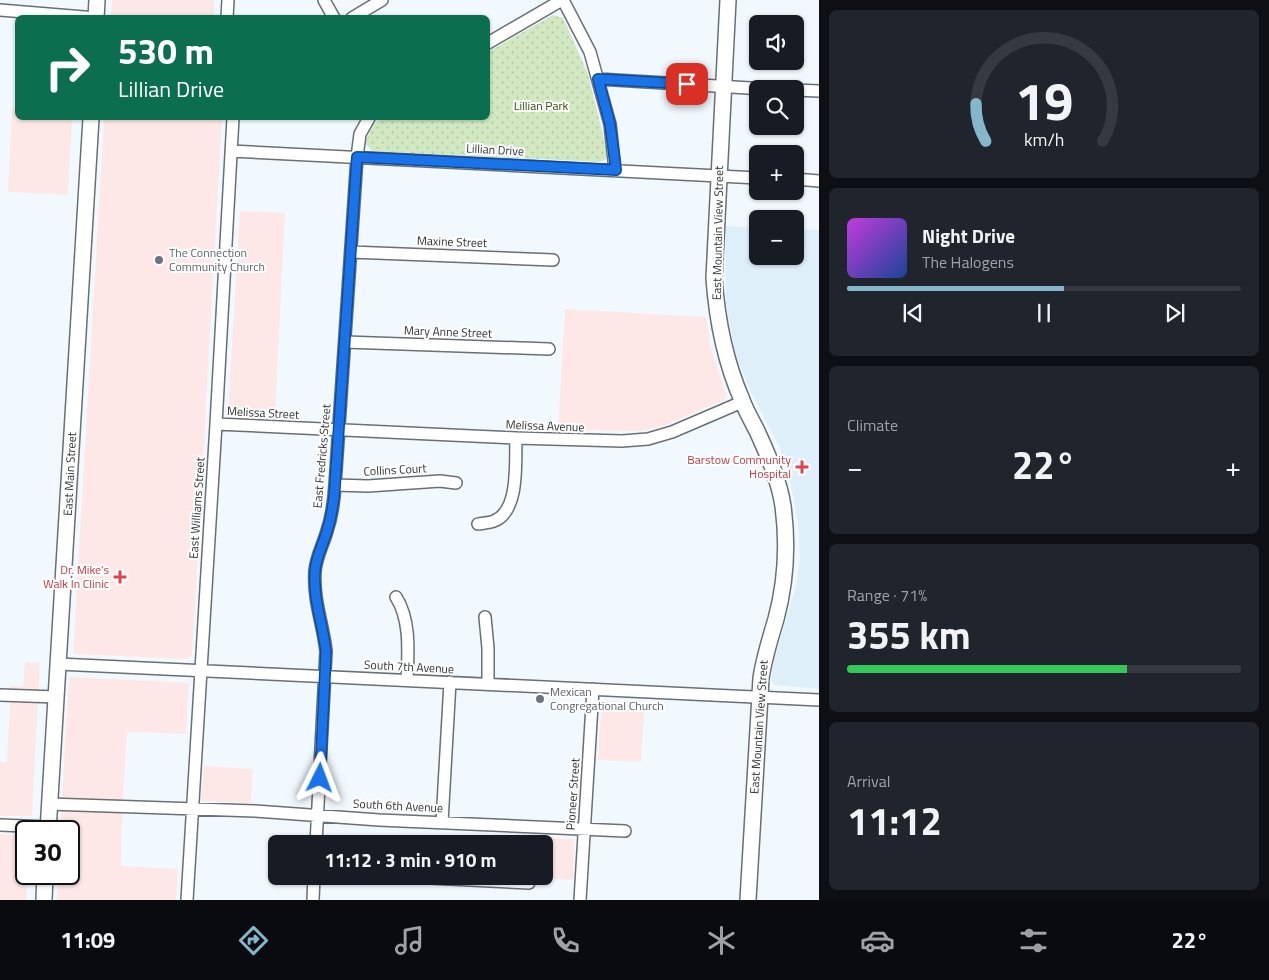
<!DOCTYPE html>
<meta charset="utf-8">
<style>
body{margin:0;font-family:"Titillium Web",sans-serif;background:#20242c;color:#f1f3f6;height:100vh;display:flex;flex-direction:column;font-size:19px;white-space:nowrap}
*{box-sizing:border-box;margin:0}
p{font-size:16px;color:#9ea1a6}
.icon{flex:none;width:28px;height:28px;fill:none;stroke:currentColor;stroke-width:2;stroke-linecap:round;stroke-linejoin:round}
.map{position:relative;flex:1;overflow:hidden}
.sheet{display:flex;flex-direction:column;gap:10px;padding:10px;background:#0d0f14;width:450px}
.sheet>*{flex:none}
.guide{position:absolute;left:15px;top:15px;width:475px;height:105px;border-radius:8px;box-shadow:0 1px 4px #0004;background:#0b6e4f;color:#fff;overflow:hidden}
.tools{position:absolute;left:749px;top:15px;display:grid;gap:10px}
.tools a{display:grid;place-items:center;width:55px;height:55px;border-radius:8px;background:#171b24;box-shadow:0 1px 4px #0004;font-size:25px}
.speed{position:absolute;left:15px;top:820px;display:flex;gap:10px;font-size:25px;font-weight:700;text-align:center}
.speed>*{display:grid;place-content:center;width:65px;height:65px;border-radius:50%;background:#171b24;box-shadow:0 1px 4px #0004;line-height:1}
.speed .limit{border:2px solid #111;border-radius:8px;background:#fff;color:#111}
.pin{position:absolute;display:grid;place-items:center;width:42px;height:42px;color:#fff;margin:-21px;border-radius:10px;box-shadow:0 2px 8px #0006}
.me{position:absolute;width:55px;margin:-28px;rotate:3deg;stroke-linejoin:round;filter:drop-shadow(0 0 4px #0008)}
.turn{display:flex;align-items:center;gap:18px;height:105px;padding:0 20px;font-size:22px}
.turn .icon{width:65px;height:65px;stroke-width:2.5}
.turn b{display:block;font-size:35px;line-height:42px}
.big{font-size:38px;font-weight:700;line-height:1.1}
.sheet .card{flex:1;display:flex;flex-direction:column;justify-content:center;gap:8px;min-width:0;padding:0 18px;border-radius:8px;background:#20242c}
.sheet .dial{align-items:center;gap:0}
.dial svg{height:130px;overflow:visible;fill:none;stroke:#363941;stroke-width:7;stroke-linecap:round;text-anchor:middle}
.dial text{fill:#f1f3f6;stroke:none}
.song{display:flex;align-items:center;gap:15px}
.cover{width:60px;height:60px;border-radius:8px;background:linear-gradient(135deg,hsl(290 70% 55%),hsl(220 70% 35%))}
.played{height:5px;border-radius:2px;background:linear-gradient(90deg,#85b6cc 55%,#363941 55%)}
.keys{display:flex;justify-content:space-around;direction:ltr}
.heat{display:flex;justify-content:space-between;align-items:center;font-size:28px;direction:ltr}
.charge{height:8px;border-radius:4px;background:linear-gradient(90deg,#34c759 71%,#363941 0)}
.trip{position:absolute;left:268px;top:835px;width:285px;height:50px;border-radius:8px;background:#171b24;box-shadow:0 1px 4px #0004;font-weight:700;line-height:50px;text-align:center}
.dock{display:flex;height:80px;justify-content:space-around;align-items:center;background:#090b0e;color:#9ea1a6}
.dock .icon{width:35px;height:35px}
.dock .active{color:#85b6cc}
.dock b{font-size:22px;color:#f1f3f6}
main{display:flex;flex:1;min-height:0}
.map>svg:first-child{display:block}
.commercial{fill:#fee8e7}
.built{fill:#dfeffa}
.park{fill:url(#park-dots)}
.lines{fill:none;stroke-linecap:round;stroke-linejoin:round}
.minor-casing{stroke:#686f75;stroke-width:14}
.major-casing{stroke:#686f75;stroke-width:18}
.minor{stroke:#fff;stroke-width:11}
.major{stroke:#fff;stroke-width:15}
.route-casing{stroke:#114b97;stroke-width:12}
.route{stroke:#1a73e8;stroke-width:9}
.worship-dot{fill:#6b7280;stroke:#fff;stroke-width:2}
.health-dot{fill:#e0444e;stroke:#fff;stroke-width:2}
.labels{text-anchor:middle;stroke-width:4;stroke-linejoin:round;paint-order:stroke}
.park-label{font-size:12px;fill:#2c4f07;stroke:#fff}
.street-label{font-size:12px;fill:#303336;stroke:#fff}
.worship-label{font-size:12px;fill:#5b616d;stroke:#fff;text-anchor:start}
.health-label{font-size:12px;fill:#be3a42;stroke:#fff;text-anchor:end}
</style>
<main>
<div class="map">
<svg width="819" height="900" viewBox="0 0 819 900">
<defs>
<pattern id="park-dots" width="8" height="8" patternUnits="userSpaceOnUse" patternTransform="scale(1.25)"><rect width="8" height="8" fill="#d1e8c2"/><path d="M2 2h.1M6 6h.1" fill="none" stroke="#b4c7a7" stroke-width="1.8" stroke-linecap="round"/></pattern>
</defs>
<rect width="100%" height="100%" fill="#f2f9fe"/>
<path class="commercial" d="M 112,0 L 214,0 L 214,17 L 111,17 Z
M 12,108 L 17,108 L 18,118 L 72,118 L 68,195 L 8,192 Z
M 104,118 L 222,118 L 206,402 L 206,412 L 192,655 L 187,659 L 73,654 Z
M 240,211 L 285,213 L 275,416 L 232,414 L 228,411 Z
M 565,309 L 706,317 L 711,348 L 727,396 L 724,400 L 661,427 L 638,431 L 558,430 Z
M 25,662 L 40,663 L 32,816 L 0,816 L 0,762 L 7,762 L 11,686 L 23,687 Z
M 71,677 L 189,683 L 186,734 L 134,732 L 127,733 L 123,796 L 121,866 L 178,869 L 176,900 L 57,900 L 58,874 L 69,874 L 69,831 L 60,831 L 69,678 Z
M 602,701 L 645,702 L 641,762 L 598,760 Z
M 204,766 L 253,769 L 251,803 L 201,801 Z
M 0,834 L 26,836 L 26,874 L 28,874 L 26,900 L 0,900 Z
M 547,838 L 574,839 L 573,880 L 544,878 Z"/>
<path class="built" d="M 725,226 L 757,228 L 758,256 L 795,256 L 795,229 L 819,230 L 819,689 L 775,685 L 771,680 L 773,665 L 796,585 L 800,559 L 798,523 L 791,486 L 780,448 L 749,388 L 734,349 L 726,303 Z"/>
<path class="park" d="M 553,15 L 563,18 L 588,74 L 607,151 L 606,159 L 600,162 L 372,151 L 365,143 L 373,125 L 381,118 L 488,118 L 488,52 Z"/>
<g class="lines">
<defs>
<path id="minor" d="M 324,0 L 334,18
M 563,0 L 590,52 L 610,124 L 615,170
M 0,10 L 96,18
M 227,18 L 228,0
M 352,18 L 382,0
M 488,43 L 562,0
M 598,79 L 766,89
M 795,90 L 819,91
M 231,151 L 758,178
M 795,179 L 819,181
M 351,252 L 553,260
M 345,342 L 549,349
M 216,424 L 516,438 L 622,441 L 648,439 L 672,432 L 742,402
M 335,485 L 368,486 L 440,481 L 456,483
M 478,524 C 483,523 489,523 494,521 C 520,511 515,461 516,438
M 396,597 C 411,620 408,654 407,680
M 485,617 L 488,648 L 488,684
M 58,664 L 819,700
M 0,695 L 56,697
M 49,804 L 255,811 L 379,820 L 625,831
M 442,822 L 450,682
M 0,825 L 48,827
M 316,844 L 326,651 C 323,623 313,601 315,571 C 316,557 323,545 327,531 C 332,516 334,501 335,485 L 357,157 L 360,134 L 369,118
M 390,876 L 529,883
M 187,900 L 216,424 L 233,118
M 313,900 L 314,876
M 580,900 L 593,689"/>
<path id="major" d="M 728,0 L 714,278 C 717,321 725,361 742,400 C 746,411 752,421 757,431 C 768,455 779,480 783,506 C 788,544 786,582 776,619 C 770,639 764,658 761,678 L 748,900
M 96,18 L 97,0
M 48,831 L 91,118
M 44,900 L 45,874"/>
</defs>
<use href="#minor" class="minor-casing"/>
<use href="#major" class="major-casing"/>
<use href="#minor" class="minor"/>
<use href="#major" class="major"/>
</g>
<g class="lines">
<defs>
<path id="route" d="M 320,778 L 326,652 C 323,624 313,601 315,571 C 316,557 323,545 327,531 C 332,516 334,501 335,485 L 357,157 L 616,170 L 610,124 L 598,79 L 687,84"/>
</defs>
<use href="#route" class="route-casing"/>
<use href="#route" class="route"/>
</g>
<g class="worship-dot">
<circle cx="159" cy="260" r="5"/>
<circle cx="540" cy="699" r="5"/>
</g>
<g class="health-dot">
<path d="M799.5 459.5h5v5h5v5h-5v5h-5v-5h-5v-5h5z"/>
<path d="M117.5 569.5h5v5h5v5h-5v5h-5v-5h-5v-5h5z"/>
</g>
<g class="labels">
<g class="park-label">
<text x="541" y="110">Lillian Park</text>
</g>
<g class="street-label">
<text transform="translate(495 150) rotate(3)" y="4">Lillian Drive</text>
<text transform="translate(718 233) rotate(-89)" y="4">East Mountain View Street</text>
<text transform="translate(452 242) rotate(2)" y="4">Maxine Street</text>
<text transform="translate(448 332) rotate(2)" y="4">Mary Anne Street</text>
<text transform="translate(263 413) rotate(3)" y="4">Melissa Street</text>
<text transform="translate(545 426) rotate(2)" y="4">Melissa Avenue</text>
<text transform="translate(322 456) rotate(-85)" y="4">East Fredricks Street</text>
<text transform="translate(395 470) rotate(-3)" y="4">Collins Court</text>
<text transform="translate(70 474) rotate(-87)" y="4">East Main Street</text>
<text transform="translate(197 508) rotate(-86)" y="4">East Williams Street</text>
<text transform="translate(409 667) rotate(3)" y="4">South 7th Avenue</text>
<text transform="translate(759 727) rotate(-86)" y="4">East Mountain View Street</text>
<text transform="translate(573 794) rotate(-86)" y="4">Pioneer Street</text>
<text transform="translate(398 806) rotate(3)" y="4">South 6th Avenue</text>
</g>
<g class="worship-label">
<text x="169" y="257">The Connection<tspan x="169" dy="14">Community Church</tspan></text>
<text x="550" y="696">Mexican<tspan x="550" dy="14">Congregational Church</tspan></text>
</g>
<g class="health-label">
<text x="791" y="464">Barstow Community<tspan x="791" dy="14">Hospital</tspan></text>
<text x="109" y="574">Dr. Mike's<tspan x="109" dy="14">Walk In Clinic</tspan></text>
</g>
</g>
</svg>
<div class="tools">
<a><svg class="icon" aria-label="sound" viewBox="0 0 24 24"><path d="M4 9h4l5-4v14l-5-4H4zM17 9q2 3 0 6"/></svg></a>
<a><svg class="icon" aria-label="search" viewBox="0 0 24 24"><circle cx="10" cy="10" r="6"/><path d="M15 15l6 6"/></svg></a>
<a>+</a>
<a>−</a>
</div>
<div class="speed"><div class="limit">30</div></div>
<div class="pin" style="left:687px;top:84px;background:#d93025"><svg class="icon" aria-label="arrive" viewBox="0 0 24 24"><path d="M6 21V4h12l-3 4 3 4H6"/></svg></div>
<svg class="me" style="left:320px;top:778px" viewBox="-20 -20 40 40"><path d="M0-17L14 15 0 8-14 15z" fill="#1a73e8" stroke="#fff" stroke-width="4"/></svg>
<div class="trip">11:12 · 3 min · 910 m</div>
<div class="guide">
<div class="turn"><svg class="icon" aria-label="right" viewBox="0 0 24 24"><path d="M7 20v-9h11M14 6l5 5-5 5"/></svg><div><b>530 m</b>Lillian Drive</div></div>
</div>
</div>
<section class="sheet">
<div class="card dial"><svg viewBox="0 0 100 80">
<path d="M14 69A42 42 0 1 1 86 69"/>
<path d="M14 69A42 42 0 0 1 8 46" stroke="#85b6cc"/>
<text x="50" y="56" font-size="32" font-weight="700">19</text>
<text x="50" y="72" font-size="11">km/h</text>
</svg></div>
<div class="card">
<div class="song"><i class="cover"></i><div><b>Night Drive</b><p>The Halogens</p></div></div>
<div class="played"></div>
<div class="keys"><svg class="icon" aria-label="previous" viewBox="0 0 24 24"><path d="M18 5L8 12l10 7zM5 5v14"/></svg><svg class="icon" aria-label="pause" viewBox="0 0 24 24"><path d="M8 5v14M16 5v14"/></svg><svg class="icon" aria-label="next" viewBox="0 0 24 24"><path d="M6 5l10 7-10 7zM19 5v14"/></svg></div>
</div>
<div class="card"><p>Climate</p>
<div class="heat"><a>−</a><b class="big">22°</b><a>+</a></div>
</div>
<div class="card"><p>Range · 71%</p><b class="big">355 km</b><div class="charge"></div></div>
<div class="card"><p>Arrival</p><b class="big">11:12</b></div>
</section>
</main>
<nav class="dock">
<b>11:09</b>
<svg class="icon active" aria-label="directions" viewBox="0 0 24 24"><path d="M12 3l9 9-9 9-9-9zM9 14v-3h6M13 9l2 2-2 2"/></svg>
<svg class="icon" aria-label="music" viewBox="0 0 24 24"><path d="M9 18V5l10-2v13"/><circle cx="6" cy="18" r="3"/><circle cx="16" cy="16" r="3"/></svg>
<svg class="icon" aria-label="phone" viewBox="0 0 24 24"><path d="M5 4h4l2 5-3 2q2 4 5 5l2-3 5 2v4C11 20 4 13 5 4z"/></svg>
<svg class="icon" aria-label="climate" viewBox="0 0 24 24"><path d="M12 3v18M4 7l16 10M4 17L20 7"/></svg>
<svg class="icon" aria-label="car" viewBox="0 0 24 24"><path d="M5 17H2v-5l4-1 3-4h7l3 4 3 1v5h-3M9 17h6M6 11h13"/><circle cx="7" cy="17" r="2"/><circle cx="17" cy="17" r="2"/></svg>
<svg class="icon" aria-label="filters" viewBox="0 0 24 24"><path d="M4 7h16M4 17h16"/><circle cx="9" cy="7" r="2"/><circle cx="15" cy="17" r="2"/></svg>
<b>22°</b>
</nav>
